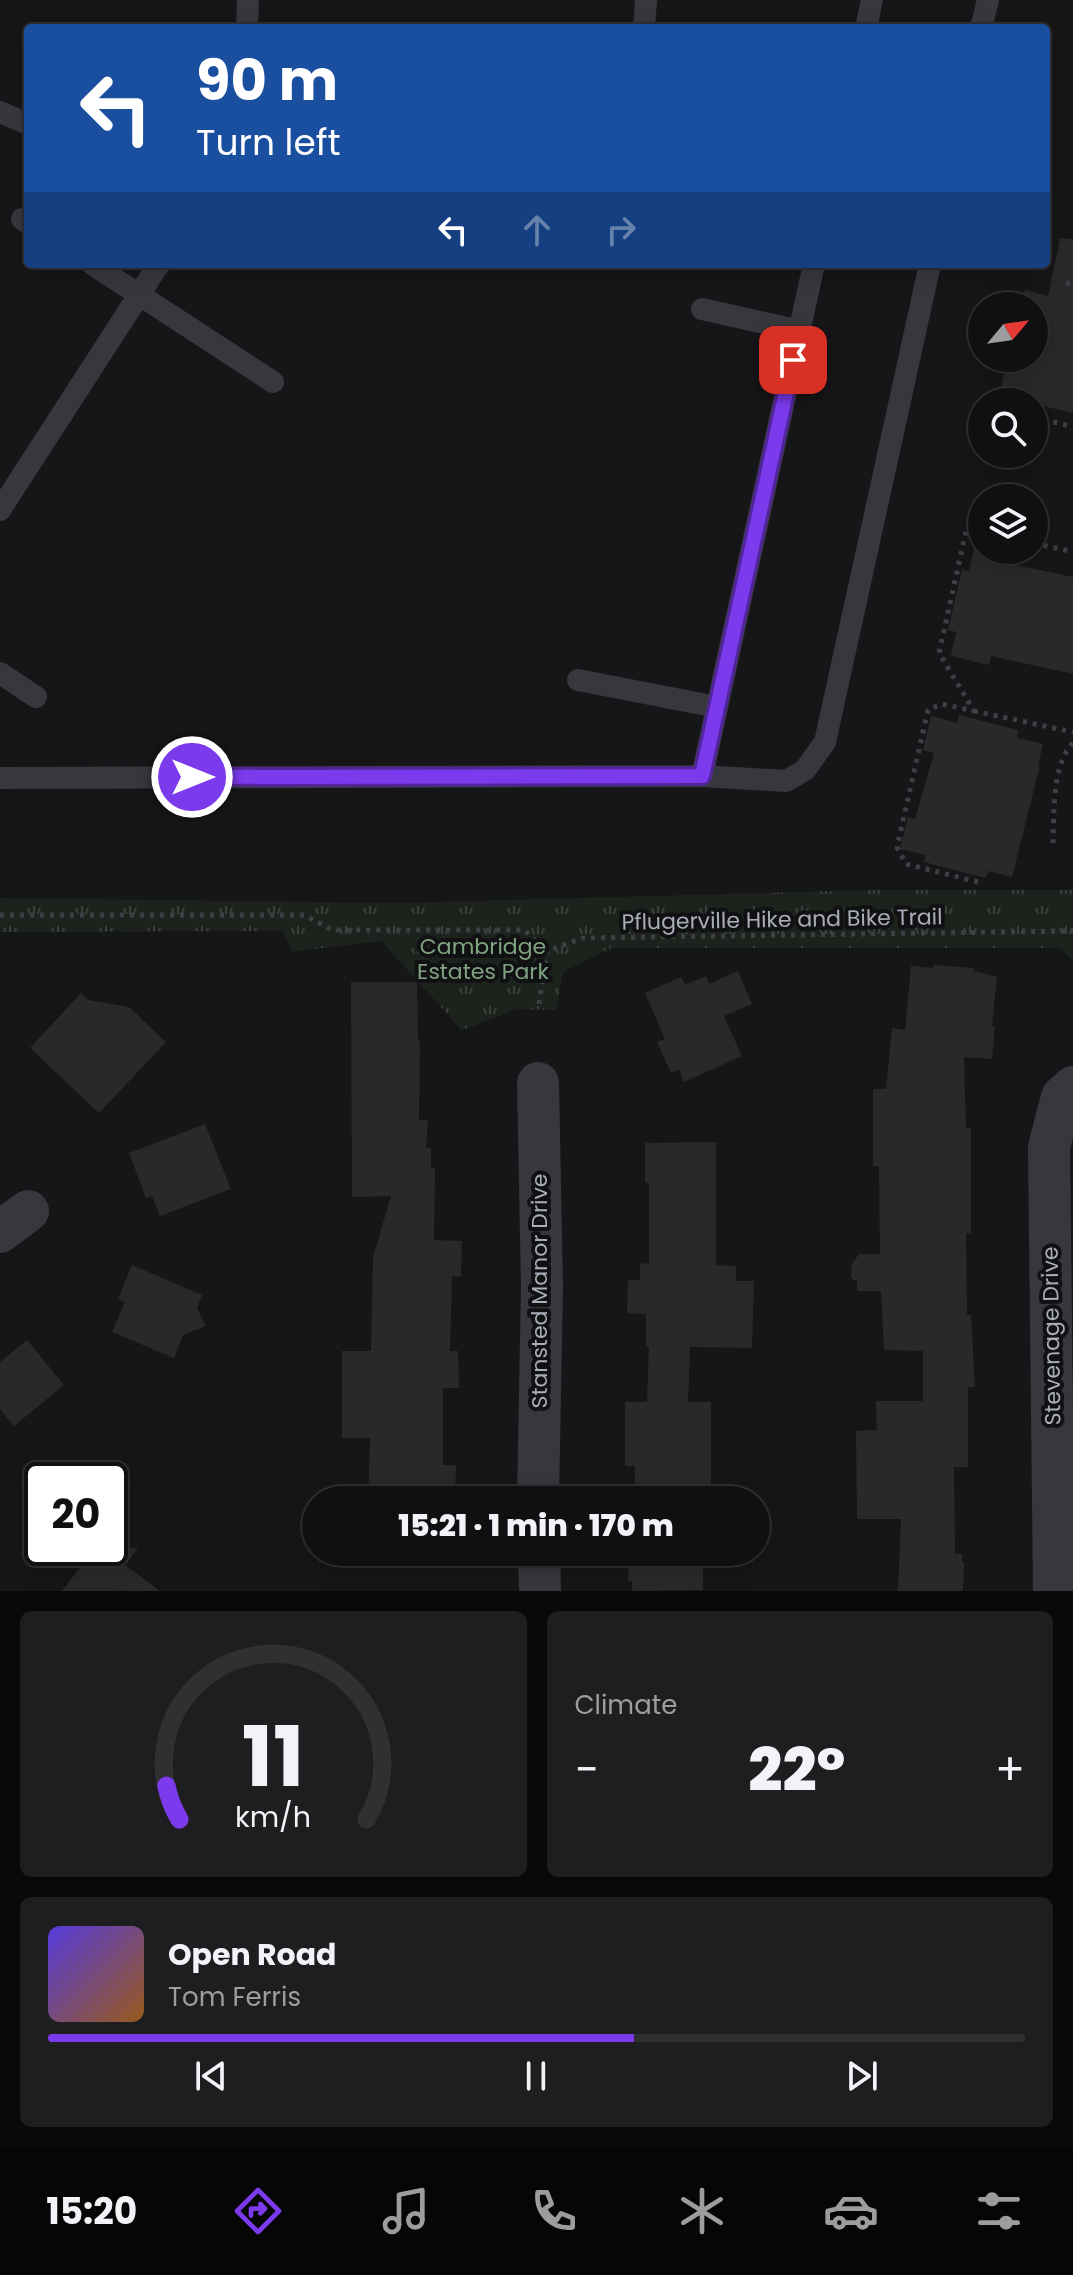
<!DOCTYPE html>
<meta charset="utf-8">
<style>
body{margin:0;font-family:Poppins,sans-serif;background:#1e1e20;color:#f1f3f6;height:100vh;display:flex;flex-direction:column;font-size:30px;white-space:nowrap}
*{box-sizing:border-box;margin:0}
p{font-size:26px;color:#9c9d9f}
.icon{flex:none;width:44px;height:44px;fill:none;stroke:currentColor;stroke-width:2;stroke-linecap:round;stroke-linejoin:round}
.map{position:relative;height:1591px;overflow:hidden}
.details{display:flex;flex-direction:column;gap:20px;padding:20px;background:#09090a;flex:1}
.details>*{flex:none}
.guide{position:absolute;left:24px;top:24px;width:1026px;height:244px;border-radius:8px;box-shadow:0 4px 20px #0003,0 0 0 2px #303032;background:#1a4fa0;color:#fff;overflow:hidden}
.needle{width:52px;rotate:61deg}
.controls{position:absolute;left:968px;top:292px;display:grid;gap:16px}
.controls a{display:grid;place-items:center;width:80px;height:80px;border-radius:50%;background:#101012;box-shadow:0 4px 20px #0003,0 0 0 2px #303032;font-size:40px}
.speed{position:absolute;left:24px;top:1462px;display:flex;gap:16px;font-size:40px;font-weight:700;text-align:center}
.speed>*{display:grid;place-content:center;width:104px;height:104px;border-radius:50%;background:#101012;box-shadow:0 4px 20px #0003,0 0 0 2px #303032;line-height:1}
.speed .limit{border:4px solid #111;border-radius:12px;background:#fff;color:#111}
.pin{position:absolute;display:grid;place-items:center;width:68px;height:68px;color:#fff;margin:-34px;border-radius:16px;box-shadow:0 4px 12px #0006}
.me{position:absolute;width:88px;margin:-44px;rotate:90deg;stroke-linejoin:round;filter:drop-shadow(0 0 6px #0008)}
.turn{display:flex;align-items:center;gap:28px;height:168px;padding:0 40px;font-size:36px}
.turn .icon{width:104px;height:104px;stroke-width:2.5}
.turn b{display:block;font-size:56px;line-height:68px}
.lanes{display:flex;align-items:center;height:76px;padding:0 40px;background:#0003;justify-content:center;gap:40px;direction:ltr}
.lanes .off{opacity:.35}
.big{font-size:60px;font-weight:800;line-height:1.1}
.details .tile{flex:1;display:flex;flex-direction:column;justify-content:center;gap:12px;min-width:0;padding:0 28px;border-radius:12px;background:#1e1e20}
.details .dial{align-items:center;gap:0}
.dial svg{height:208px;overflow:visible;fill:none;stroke:#303032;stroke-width:7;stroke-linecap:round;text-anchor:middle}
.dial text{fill:#f1f3f6;stroke:none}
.song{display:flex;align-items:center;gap:24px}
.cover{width:96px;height:96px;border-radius:12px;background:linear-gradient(135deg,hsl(250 70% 55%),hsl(30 70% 35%))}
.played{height:8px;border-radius:4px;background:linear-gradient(90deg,#7c3aed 60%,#303032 60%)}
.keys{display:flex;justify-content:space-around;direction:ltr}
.heat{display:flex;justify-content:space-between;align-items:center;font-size:44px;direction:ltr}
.details .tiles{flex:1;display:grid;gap:20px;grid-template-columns:1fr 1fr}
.tile:last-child{grid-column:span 2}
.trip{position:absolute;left:302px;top:1486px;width:468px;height:80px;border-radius:40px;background:#101012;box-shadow:0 4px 20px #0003,0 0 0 2px #303032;font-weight:800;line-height:80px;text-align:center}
.menu{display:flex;height:128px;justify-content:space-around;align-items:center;background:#060607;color:#9c9d9f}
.menu .icon{width:56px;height:56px}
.menu .current{color:#7c3aed}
.menu b{font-size:36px;color:#f1f3f6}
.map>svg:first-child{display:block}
.park{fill:url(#park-tufts)}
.building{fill:#29292c}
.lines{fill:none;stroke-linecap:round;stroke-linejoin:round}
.path{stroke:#3d3f44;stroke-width:5;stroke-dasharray:4 6;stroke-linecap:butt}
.lane{stroke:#37383d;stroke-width:22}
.street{stroke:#37383d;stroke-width:42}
.route-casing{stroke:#51269a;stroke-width:20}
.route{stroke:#7c3aed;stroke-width:14}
.labels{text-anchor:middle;stroke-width:8;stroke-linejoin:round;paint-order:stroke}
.street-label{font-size:22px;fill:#a8adb8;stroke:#111113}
.park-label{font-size:22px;fill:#7fa381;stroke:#111113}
</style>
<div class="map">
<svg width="1073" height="1591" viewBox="0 0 1073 1591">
<defs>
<pattern id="park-tufts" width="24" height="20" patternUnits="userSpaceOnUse" patternTransform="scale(2)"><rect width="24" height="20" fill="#1c231d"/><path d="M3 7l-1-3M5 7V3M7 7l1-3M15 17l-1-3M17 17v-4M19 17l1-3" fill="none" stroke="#3a403c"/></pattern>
</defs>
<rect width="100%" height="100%" fill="#161618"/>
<path class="park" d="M 874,890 L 1073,890 L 1073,960 L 1060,948 L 611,948 L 563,972 L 556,1010 L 517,1009 L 462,1030 L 381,941 L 292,952 L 283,931 L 0,932 L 0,898 L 398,903 Z"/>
<path class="building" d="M 1060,238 L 1073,239 L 1073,413 L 1034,404 L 1034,402 L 1025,402 L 1026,397 L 1000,392 L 1008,358 L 1034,358 L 1034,306 L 1021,306 L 1025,290 L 1048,296 Z
M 975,544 L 982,546 L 982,550 L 1009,552 L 1006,563 L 1073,577 L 1073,674 L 991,656 L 989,665 L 951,656 L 956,632 L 948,630 L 962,570 L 969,571 Z
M 959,715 L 1018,730 L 1017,738 L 1043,744 L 1038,765 L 1040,765 L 1012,877 L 988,871 L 986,878 L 924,862 L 926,855 L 900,849 L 908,817 L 915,819 L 934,753 L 923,750 L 931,716 L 957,723 Z
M 933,965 L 974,968 L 974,971 L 997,977 L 992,1026 L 995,1026 L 992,1059 L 964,1057 L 966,1128 L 971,1128 L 971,1233 L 966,1233 L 967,1315 L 971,1315 L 975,1387 L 968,1387 L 968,1467 L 954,1467 L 955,1554 L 962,1554 L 962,1562 L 964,1562 L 963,1591 L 898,1591 L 901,1519 L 857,1519 L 856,1431 L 877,1430 L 876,1401 L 923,1401 L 923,1351 L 884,1350 L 881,1291 L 857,1291 L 857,1282 L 851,1278 L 852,1264 L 859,1254 L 880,1254 L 879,1166 L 873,1166 L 873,1089 L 886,1089 L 892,1028 L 905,1030 L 911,966 L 933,968 Z
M 738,971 L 752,1004 L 724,1016 L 742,1056 L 684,1082 L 679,1069 L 671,1073 L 657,1042 L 665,1039 L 645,993 L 681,977 L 685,985 L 706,976 L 709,984 Z
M 351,982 L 417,982 L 418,1041 L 420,1041 L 419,1120 L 428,1120 L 426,1148 L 431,1148 L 431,1168 L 435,1168 L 434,1240 L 462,1241 L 461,1277 L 452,1276 L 450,1351 L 458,1351 L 459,1388 L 443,1388 L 443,1465 L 456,1465 L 455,1500 L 368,1500 L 370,1438 L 342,1438 L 342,1351 L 371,1351 L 373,1257 L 391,1196 L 352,1197 Z
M 81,993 L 88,1000 L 129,1007 L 166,1042 L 99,1113 L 30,1048 Z
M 205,1124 L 231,1189 L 160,1216 L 152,1196 L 146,1198 L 129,1153 Z
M 716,1142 L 716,1265 L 736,1266 L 736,1281 L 754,1281 L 752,1348 L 690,1347 L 688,1402 L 711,1402 L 711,1486 L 635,1486 L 635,1466 L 625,1466 L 625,1402 L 647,1402 L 649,1347 L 646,1347 L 646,1314 L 627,1313 L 628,1280 L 640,1280 L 640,1263 L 649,1264 L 649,1183 L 645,1183 L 645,1143 Z
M 132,1265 L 202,1295 L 197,1308 L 206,1326 L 183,1335 L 174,1358 L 112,1332 L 125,1302 L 118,1299 Z
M 27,1340 L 64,1385 L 14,1426 L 0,1409 L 0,1362 Z
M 95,1548 L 138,1548 L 125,1565 L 160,1591 L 62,1591 Z
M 367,1552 L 444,1552 L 444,1557 L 367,1555 Z
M 629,1552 L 703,1552 L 703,1590 L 632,1591 L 632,1581 L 628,1581 Z"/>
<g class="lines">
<path class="path" d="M 1066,283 L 1073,285
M 1034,417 L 1073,427
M 1034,543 L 1073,552
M 974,711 L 1073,732
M 1053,843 C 1054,815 1052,763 1073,743
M 978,882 L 906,864 L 897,847 L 928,710 L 942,704 L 974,711 L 939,653 L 967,527 L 982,531
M 0,915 L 304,915 L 332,930 L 524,930 L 547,951
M 539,1004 L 547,951 L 583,938 L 1073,931"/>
<path class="lane" d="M 247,28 L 248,0
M 644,28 L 646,0
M 866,28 L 872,0
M 981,28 L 988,0
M 0,112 L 28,124
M 22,219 L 28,223
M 92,264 L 273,382
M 702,309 L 800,331
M 0,510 L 159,264
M 0,673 L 36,697
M 578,680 L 717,707
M 702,776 L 786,781 L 805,770 L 825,742 L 930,264
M 0,778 L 702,776 L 814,264"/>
<path class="street" d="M 0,1232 L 28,1211
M 538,1500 L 542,1287 L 538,1083
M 539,1552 L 540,1591
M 1054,1591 L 1049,1147 L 1062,1097 L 1073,1087"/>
</g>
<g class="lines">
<defs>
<path id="route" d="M 192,777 L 702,776 L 793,360"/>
</defs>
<use href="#route" class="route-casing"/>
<use href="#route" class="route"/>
</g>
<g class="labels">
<g class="street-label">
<text transform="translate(782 919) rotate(-1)" y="8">Pflugerville Hike and Bike Trail</text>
<text transform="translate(539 1291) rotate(-90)" y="8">Stansted Manor Drive</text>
<text transform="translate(1051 1336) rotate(-91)" y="8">Stevenage Drive</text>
</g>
<g class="park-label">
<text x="483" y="954">Cambridge<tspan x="483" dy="25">Estates Park</tspan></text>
</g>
</g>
</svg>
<div class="controls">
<a><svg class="needle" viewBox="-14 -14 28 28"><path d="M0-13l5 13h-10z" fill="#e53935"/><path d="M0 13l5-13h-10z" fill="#9c9d9f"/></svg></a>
<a><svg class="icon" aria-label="search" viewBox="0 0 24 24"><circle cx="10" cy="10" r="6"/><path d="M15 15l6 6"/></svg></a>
<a><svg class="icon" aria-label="layers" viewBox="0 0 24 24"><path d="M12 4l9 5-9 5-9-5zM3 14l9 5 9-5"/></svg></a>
</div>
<div class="speed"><div class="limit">20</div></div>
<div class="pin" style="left:793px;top:360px;background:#d93025"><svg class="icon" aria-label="arrive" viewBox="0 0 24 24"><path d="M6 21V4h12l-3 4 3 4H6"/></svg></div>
<svg class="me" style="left:192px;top:777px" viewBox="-20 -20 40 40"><circle r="17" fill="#7c3aed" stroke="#fff" stroke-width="3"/><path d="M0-11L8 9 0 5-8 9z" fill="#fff"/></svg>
<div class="trip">15:21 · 1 min · 170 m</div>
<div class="guide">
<div class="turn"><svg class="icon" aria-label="left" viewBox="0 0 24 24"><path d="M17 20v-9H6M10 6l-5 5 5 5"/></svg><div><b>90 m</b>Turn left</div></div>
<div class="lanes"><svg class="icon" aria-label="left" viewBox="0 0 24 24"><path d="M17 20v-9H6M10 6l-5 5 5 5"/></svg><svg class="icon off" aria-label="ahead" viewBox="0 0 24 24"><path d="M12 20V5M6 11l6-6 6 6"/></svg><svg class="icon off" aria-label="right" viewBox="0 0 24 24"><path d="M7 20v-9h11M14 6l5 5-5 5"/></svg></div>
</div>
</div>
<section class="details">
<div class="tiles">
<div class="tile dial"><svg viewBox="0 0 100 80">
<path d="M14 69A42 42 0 1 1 86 69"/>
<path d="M14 69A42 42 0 0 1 9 56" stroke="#7c3aed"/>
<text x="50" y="56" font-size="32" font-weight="700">11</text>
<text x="50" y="72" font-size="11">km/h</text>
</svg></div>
<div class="tile"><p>Climate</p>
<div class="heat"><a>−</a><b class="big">22°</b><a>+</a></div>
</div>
<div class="tile">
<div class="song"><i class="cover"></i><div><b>Open Road</b><p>Tom Ferris</p></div></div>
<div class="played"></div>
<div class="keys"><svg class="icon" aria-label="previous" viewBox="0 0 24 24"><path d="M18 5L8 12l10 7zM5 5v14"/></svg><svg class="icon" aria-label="pause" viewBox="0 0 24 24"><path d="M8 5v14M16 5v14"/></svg><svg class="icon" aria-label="next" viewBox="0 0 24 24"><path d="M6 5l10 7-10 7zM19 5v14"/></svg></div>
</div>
</div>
</section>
<nav class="menu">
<b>15:20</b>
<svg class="icon current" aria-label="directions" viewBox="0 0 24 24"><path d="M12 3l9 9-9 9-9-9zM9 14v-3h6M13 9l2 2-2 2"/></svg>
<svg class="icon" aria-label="music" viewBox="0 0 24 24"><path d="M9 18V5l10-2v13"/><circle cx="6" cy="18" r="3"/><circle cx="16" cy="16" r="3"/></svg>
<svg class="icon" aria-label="phone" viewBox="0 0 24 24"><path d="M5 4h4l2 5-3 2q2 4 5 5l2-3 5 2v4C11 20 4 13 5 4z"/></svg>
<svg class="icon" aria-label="climate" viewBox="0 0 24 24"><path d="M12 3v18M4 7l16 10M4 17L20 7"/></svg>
<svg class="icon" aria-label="car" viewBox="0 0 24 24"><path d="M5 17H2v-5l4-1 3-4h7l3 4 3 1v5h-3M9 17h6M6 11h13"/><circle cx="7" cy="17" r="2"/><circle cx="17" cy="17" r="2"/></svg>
<svg class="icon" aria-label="filters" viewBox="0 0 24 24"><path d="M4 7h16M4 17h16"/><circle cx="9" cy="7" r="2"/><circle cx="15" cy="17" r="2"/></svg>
</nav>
